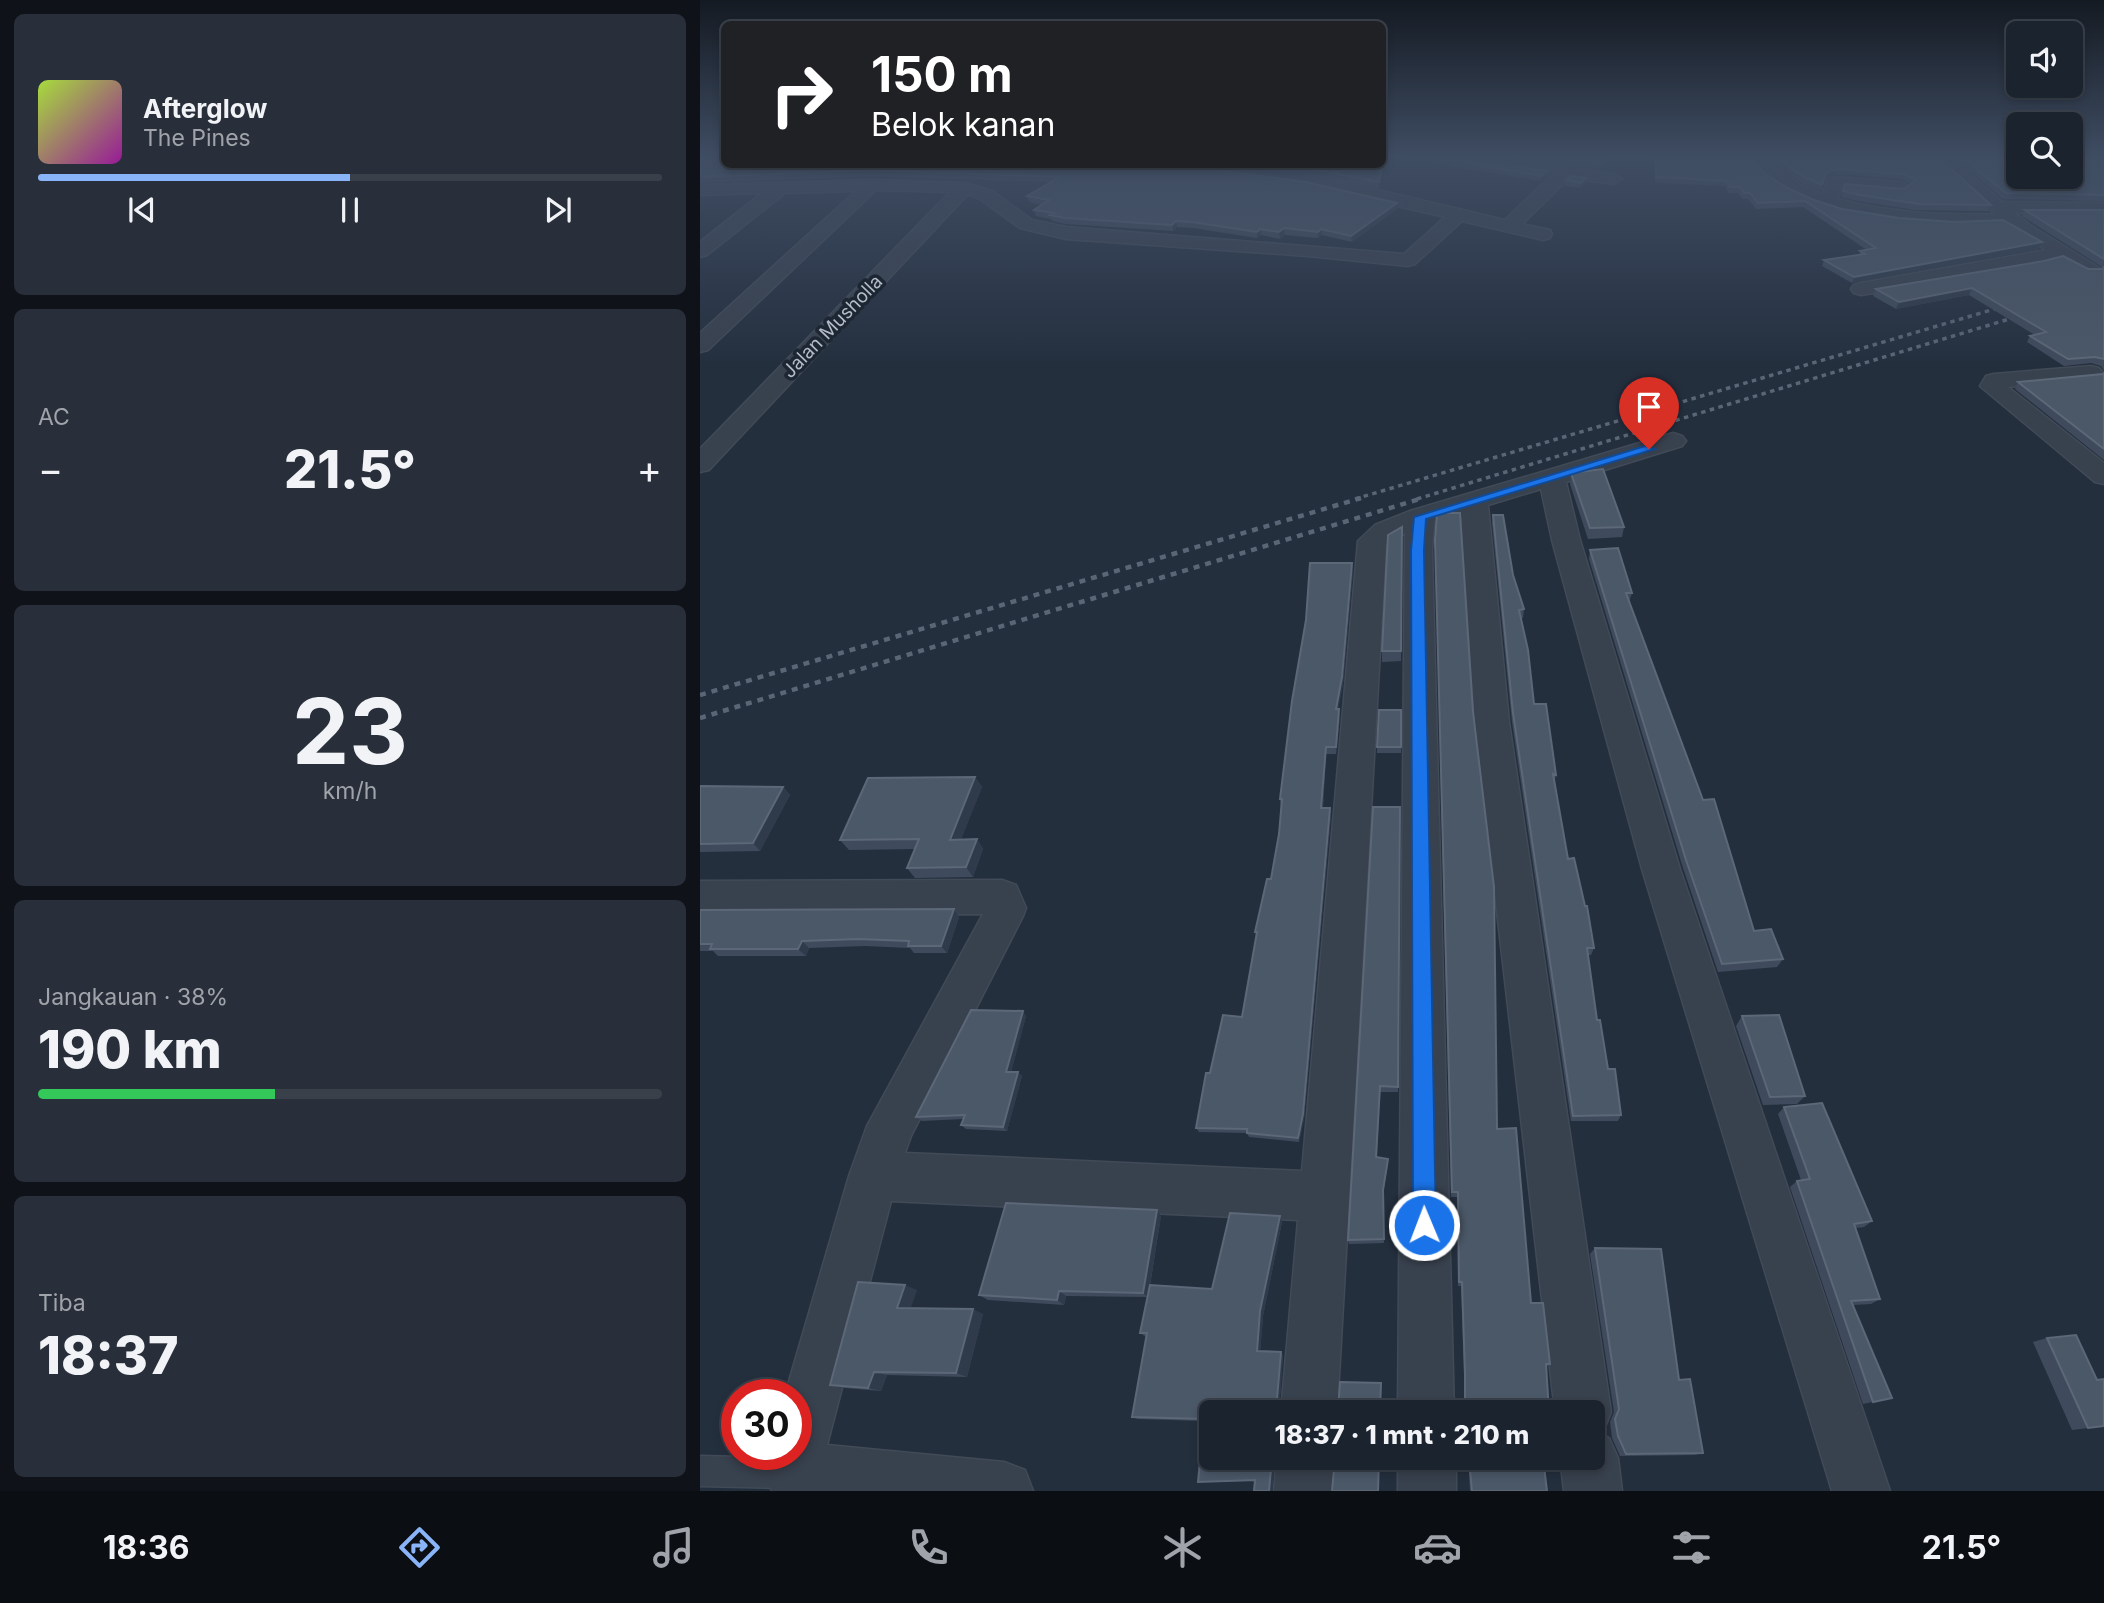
<!DOCTYPE html>
<html lang="id">
<meta charset="utf-8">
<style>
body{margin:0;font-family:Inter,sans-serif;background:#282f3a;color:#f1f3f6;height:100vh;display:flex;flex-direction:column;font-size:26px;white-space:nowrap}
*{box-sizing:border-box;margin:0}
p{font-size:23px;color:#a0a4aa}
.icon{flex:none;width:38px;height:38px;fill:none;stroke:currentColor;stroke-width:2;stroke-linecap:round;stroke-linejoin:round}
.map{position:relative;flex:1;overflow:hidden}
.sheet{display:flex;flex-direction:column;gap:14px;padding:14px;background:#0f1319;width:700px}
.sheet>*{flex:none}
.top-card{position:absolute;left:21px;top:21px;width:665px;height:147px;border-radius:10px;box-shadow:0 4px 10px #0003,0 0 0 2px #39404a;background:#202124;color:#fff;overflow:hidden}
.fabs{position:absolute;left:1306px;top:21px;display:grid;gap:14px}
.fabs a{display:grid;place-items:center;width:77px;height:77px;border-radius:10px;background:#1b232e;box-shadow:0 4px 10px #0003,0 0 0 2px #39404a;font-size:35px}
.speed{position:absolute;left:21px;top:1379px;display:flex;gap:14px;font-size:35px;font-weight:700;text-align:center}
.speed>*{display:grid;place-content:center;width:91px;height:91px;border-radius:50%;background:#1b232e;box-shadow:0 4px 10px #0003,0 0 0 2px #39404a;line-height:1}
.speed .limit{border:10px solid #d22;background:#fff;color:#111}
.pin{position:absolute;display:grid;place-items:center;width:60px;height:60px;color:#fff;margin:-72px -30px;border-radius:50% 50% 50% 0;rotate:-45deg;box-shadow:0 0 7px #0007}
.pin .icon{rotate:45deg}
.me{position:absolute;width:77px;margin:-38px;rotate:359deg;stroke-linejoin:round;filter:drop-shadow(0 0 5px #0008)}
.turn{display:flex;align-items:center;gap:24px;height:147px;padding:0 35px;font-size:32px}
.turn .icon{width:91px;height:91px;stroke-width:2.5}
.turn b{display:block;font-size:49px;line-height:60px}
.big{font-size:52px;font-weight:800;line-height:1.1}
.sheet .card{flex:1;display:flex;flex-direction:column;justify-content:center;gap:10px;min-width:0;padding:0 24px;border-radius:10px;background:#282f3a}
.sheet .dial{align-items:center;gap:0}
.dial b{font-size:91px;line-height:1}
.song{display:flex;align-items:center;gap:21px}
.cover{width:84px;height:84px;border-radius:10px;background:linear-gradient(135deg,hsl(80 70% 55%),hsl(300 70% 35%))}
.played{height:7px;border-radius:4px;background:linear-gradient(90deg,#8ab4f8 50%,#39404a 50%)}
.keys{display:flex;justify-content:space-around;direction:ltr}
.heat{display:flex;justify-content:space-between;align-items:center;font-size:38px;direction:ltr}
.charge{height:10px;border-radius:5px;background:linear-gradient(90deg,#34c759 38%,#39404a 0)}
.trip{position:absolute;left:499px;top:1400px;width:406px;height:70px;border-radius:10px;background:#1b232e;box-shadow:0 4px 10px #0003,0 0 0 2px #39404a;font-weight:800;line-height:70px;text-align:center}
.dock{display:flex;height:112px;justify-content:space-around;align-items:center;background:#0b0e12;color:#a0a4aa}
.dock .icon{width:49px;height:49px}
.dock .selected{color:#8ab4f8}
.dock b{font-size:32px;color:#f1f3f6}
main{display:flex;flex:1;min-height:0}
.map>svg:first-child{display:block}
.lines{fill:none;stroke-linecap:round;stroke-linejoin:round}
.service-casing{stroke:#414a57;stroke-width:3}
.minor-casing{stroke:#414a57;stroke-width:3}
.service{fill:#38414e;fill-rule:evenodd}
.minor{fill:#38414e;fill-rule:evenodd}
.rail-far2{stroke:#5a6575;stroke-width:2.5;stroke-dasharray:3.5 3.5;stroke-linecap:butt}
.rail-far1{stroke:#5a6575;stroke-width:3.5;stroke-dasharray:4.5 4.5;stroke-linecap:butt}
.rail{stroke:#5a6575;stroke-width:4.5;stroke-dasharray:6 6;stroke-linecap:butt}
.wall{fill:#3f4b5c}
.shaded-wall{fill:#2f3b4b}
.building{fill:#4b5868;stroke:#5c6777;stroke-width:2}
.route{fill:#1a73e8;stroke:#114b97;stroke-width:2}
.labels{text-anchor:middle;stroke-width:7;stroke-linejoin:round;paint-order:stroke}
.far-street-label{font-size:19px;fill:#b4bcc9;stroke:#1d2633}
</style>
<main>
<section class="sheet">
<div class="card">
<div class="song"><i class="cover"></i><div><b>Afterglow</b><p>The Pines</p></div></div>
<div class="played"></div>
<div class="keys"><svg class="icon" aria-label="previous" viewBox="0 0 24 24"><path d="M18 5L8 12l10 7zM5 5v14"/></svg><svg class="icon" aria-label="pause" viewBox="0 0 24 24"><path d="M8 5v14M16 5v14"/></svg><svg class="icon" aria-label="next" viewBox="0 0 24 24"><path d="M6 5l10 7-10 7zM19 5v14"/></svg></div>
</div>
<div class="card"><p>AC</p>
<div class="heat"><a>−</a><b class="big">21.5°</b><a>+</a></div>
</div>
<div class="card dial"><b>23</b><p>km/h</p></div>
<div class="card"><p>Jangkauan · 38%</p><b class="big">190 km</b><div class="charge"></div></div>
<div class="card"><p>Tiba</p><b class="big">18:37</b></div>
</section>
<div class="map">
<svg width="1404" height="1491" viewBox="0 0 1404 1491">
<rect width="100%" height="100%" fill="#242f3e"/>
<g class="lines">
<defs>
<path id="service" d="M 0,1456 L 87,1458 L 97,1463 L 102,1473 L 97,1483 L 87,1488 L 0,1486 Z"/>
<path id="minor" d="M 748,157 L 788,157 L 914,174 L 922,179 L 914,184 L 869,178 L 822,224 L 850,230 L 852,234 L 850,238 L 843,240 L 762,221 L 715,264 L 708,266 L 608,256 L 366,239 L 320,228 L 280,199 L 268,194 L 9,470 L 0,472 L 0,449 L 250,192 L 176,190 L 8,350 L 0,352 L 0,333 L 156,191 L 85,193 L 7,255 L 0,257 L 0,242 L 62,193 L 0,195 L 0,185 L 172,180 L 264,183 L 292,191 L 332,220 L 366,227 L 704,254 L 745,217 L 606,185 L 491,169 L 483,164 C 593,164 699,196 805,220 L 852,175 L 756,162 Z
M 1045,157 L 1062,157 L 1101,185 L 1122,194 L 1128,179 L 1137,177 L 1202,182 L 1211,187 L 1202,192 L 1141,187 L 1138,199 C 1189,213 1243,215 1295,214 L 1233,157 L 1250,157 L 1302,202 L 1404,203 L 1404,213 L 1315,213 L 1330,225 L 1401,269 L 1398,273 L 1384,273 L 1360,259 L 1340,265 L 1161,295 L 1154,293 L 1151,289 L 1154,285 L 1161,283 L 1346,250 C 1338,246 1312,226 1306,225 C 1293,221 1267,225 1252,225 C 1184,222 1091,216 1045,157 Z
M 1391,366 L 1399,368 L 1403,373 L 1399,378 L 1308,387 L 1404,463 L 1404,484 L 1395,482 L 1280,386 L 1286,376 L 1294,374 Z
M 973,433 L 982,436 L 986,441 L 982,446 L 866,482 L 880,540 L 980,869 L 1190,1491 L 1132,1491 L 942,869 L 852,540 L 841,489 L 788,505 L 809,722 L 911,1412 L 903,1432 L 899,1433 L 909,1438 L 918,1458 L 922,1491 L 864,1491 L 860,1458 L 892,1458 L 892,1412 L 855,1412 L 775,722 L 761,513 L 734,522 L 732,550 L 754,1412 L 698,1412 L 705,533 L 686,544 L 637,1412 L 581,1412 L 598,1220 L 191,1201 L 127,1445 L 304,1462 L 325,1470 L 333,1491 L 72,1491 L 65,1474 L 68,1454 L 96,1454 L 96,1395 L 85,1395 L 149,1176 L 167,1126 L 283,914 L 0,915 L 0,881 L 302,880 L 316,885 L 326,908 L 323,916 L 211,1136 L 205,1153 L 602,1171 L 658,541 L 675,525 L 710,511 Z
M 577,1458 L 635,1458 L 632,1491 L 574,1491 Z
M 698,1458 L 756,1458 L 756,1491 L 698,1491 Z"/>
</defs>
<use href="#service" class="service-casing"/>
<use href="#minor" class="minor-casing"/>
<use href="#service" class="service"/>
<use href="#minor" class="minor"/>
<path class="rail-far2" d="M 1302,306 L 1310,304"/>
<path class="rail-far1" d="M 655,499 L 1308,305
M 717,499 L 1329,313"/>
<path class="rail" d="M 0,695 L 661,498
M 0,718 L 723,498"/>
</g>
<path class="wall" d="M 0,157 L 490,166 L 697,203 L 697,209 L 652,242 L 622,235 L 618,238 L 585,235 L 580,239 L 561,235 L 557,238 L 493,228 L 477,227 L 473,231 L 366,224 L 352,221 L 351,219 L 336,216 L 334,210 L 342,205 L 329,202 L 327,196 L 351,182 L 173,176 L 0,183 Z
M 697,157 L 753,157 L 756,159 L 847,171 L 846,177 L 841,181 Z
M 804,157 L 911,157 L 899,169 Z
M 954,157 L 1049,157 L 1064,173 L 1087,188 L 1114,200 L 1142,209 L 1342,242 L 1339,249 L 1152,283 L 1122,266 L 1124,260 L 1159,255 L 1160,251 L 1167,250 L 1103,207 L 1056,209 L 1048,199 L 1042,199 L 1038,193 L 1029,193 L 1025,186 L 955,183 Z
M 1066,157 L 1238,157 L 1291,205 L 1288,211 L 1216,210 L 1158,201 L 1141,197 L 1145,184 L 1204,189 L 1210,184 L 1202,179 L 1137,174 L 1126,178 L 1121,191 L 1102,183 Z
M 1253,157 L 1404,157 L 1404,201 L 1303,199 Z
M 523,164 L 682,164 L 679,188 L 565,167 Z
M 866,180 L 885,183 L 880,188 L 865,186 Z
M 1325,210 L 1404,210 L 1404,371 L 1401,366 L 1391,363 L 1364,366 L 1327,342 L 1330,336 L 1335,335 L 1269,295 L 1196,309 L 1173,296 L 1176,289 L 1388,269 L 1402,269 L 1403,268 L 1402,267 L 1322,216 Z
M 1404,373 L 1404,460 L 1315,389 L 1318,382 Z
M 871,473 L 924,527 L 922,537 L 888,539 L 870,484 Z
M 737,514 L 797,1129 L 831,1303 L 850,1364 L 846,1367 L 849,1412 L 764,1412 L 764,1376 L 761,1286 L 758,1286 L 757,1197 L 751,1197 L 735,550 Z
M 793,515 L 824,609 L 823,618 L 821,618 L 834,704 L 856,775 L 854,783 L 868,859 L 894,948 L 891,955 L 888,955 L 897,1020 L 908,1069 L 921,1115 L 918,1121 L 871,1121 L 812,722 L 792,523 Z
M 702,527 L 701,661 L 682,662 L 682,651 Z
M 890,550 L 932,593 L 929,602 L 1003,800 L 1054,931 L 1083,959 L 1077,967 L 1018,972 L 983,868 L 889,559 Z
M 652,563 L 653,571 L 643,684 L 638,709 L 639,709 L 640,716 L 636,754 L 626,754 L 623,808 L 630,808 L 631,815 L 604,1119 L 599,1142 L 549,1137 L 547,1133 L 499,1132 L 496,1128 L 510,1073 L 542,1017 L 557,937 L 555,932 L 571,879 L 579,834 L 581,806 L 580,799 Z
M 701,710 L 701,753 L 677,753 L 677,747 Z
M 275,777 L 282,787 L 261,839 L 277,839 L 283,849 L 273,877 L 215,878 L 207,868 L 215,849 L 149,850 L 140,840 Z
M 0,786 L 83,787 L 90,795 L 60,851 L 0,852 Z
M 700,807 L 698,1092 L 680,1092 L 677,1157 L 688,1164 L 683,1194 L 684,1243 L 649,1244 L 648,1240 Z
M 0,910 L 259,917 L 247,953 L 214,953 L 210,948 L 165,946 L 109,948 L 106,956 L 18,956 L 13,951 L 0,951 Z
M 326,1016 L 311,1072 L 322,1076 L 307,1131 L 266,1129 L 261,1125 L 263,1119 L 222,1121 L 216,1117 Z
M 1042,1016 L 1105,1096 L 1097,1104 L 1063,1105 L 1036,1026 Z
M 1084,1107 L 1172,1221 L 1164,1227 L 1156,1228 L 1180,1299 L 1171,1304 L 1153,1305 L 1192,1398 L 1163,1404 L 1090,1187 L 1097,1181 L 1101,1180 L 1078,1114 Z
M 461,1216 L 450,1286 L 512,1289 L 582,1222 L 563,1316 L 560,1352 L 581,1352 L 583,1356 L 579,1411 L 511,1458 L 575,1458 L 572,1491 L 554,1491 L 555,1481 L 498,1482 L 504,1421 L 438,1419 L 432,1417 L 446,1337 L 440,1333 L 448,1297 L 366,1296 L 364,1305 L 288,1300 L 279,1295 Z
M 895,1248 L 979,1380 L 1003,1453 L 995,1455 L 920,1456 L 912,1438 L 910,1422 L 914,1412 L 890,1254 Z
M 217,1290 L 210,1308 L 283,1314 L 267,1377 L 187,1375 L 181,1391 L 145,1388 L 130,1385 Z
M 1347,1338 L 1397,1380 L 1404,1426 L 1372,1430 L 1333,1342 Z
M 768,1458 L 843,1458 L 847,1491 L 770,1491 Z"/>
<path class="shaded-wall" d="M 684,157 L 685,157 L 679,188 L 679,182 Z
M 906,157 L 911,157 L 899,169 L 899,164 Z
M 1139,169 L 1137,174 L 1126,178 L 1121,191 L 1127,172 Z
M 847,171 L 846,177 L 841,181 L 842,176 Z
M 886,178 L 885,183 L 880,188 L 881,183 Z
M 697,203 L 697,209 L 652,242 L 651,236 Z
M 476,221 L 477,227 L 473,231 L 472,225 Z
M 584,228 L 585,235 L 580,239 L 579,232 Z
M 560,229 L 561,235 L 557,238 L 557,232 Z
M 621,229 L 622,235 L 618,238 L 618,232 Z
M 1342,242 L 1339,249 L 1152,283 L 1154,277 Z
M 1272,288 L 1269,295 L 1196,309 L 1199,302 Z
M 652,563 L 653,571 L 643,684 L 637,716 L 636,709 Z
M 639,709 L 640,716 L 636,754 L 636,747 Z
M 626,747 L 626,754 L 622,815 L 621,808 Z
M 275,777 L 282,787 L 257,850 L 250,840 Z
M 83,787 L 90,795 L 60,851 L 53,843 Z
M 630,808 L 631,815 L 604,1119 L 599,1142 L 598,1138 Z
M 277,839 L 283,849 L 273,877 L 266,867 Z
M 254,909 L 259,917 L 247,953 L 241,946 Z
M 102,941 L 109,948 L 106,956 L 98,949 Z
M 323,1011 L 326,1016 L 310,1076 L 306,1072 Z
M 318,1072 L 322,1076 L 307,1131 L 303,1127 Z
M 457,1210 L 461,1216 L 448,1297 L 443,1293 Z
M 580,1216 L 582,1222 L 563,1316 L 560,1355 L 557,1351 L 560,1311 Z
M 205,1285 L 217,1290 L 209,1313 L 197,1308 Z
M 359,1291 L 366,1296 L 364,1305 L 357,1300 Z
M 273,1309 L 283,1314 L 267,1377 L 256,1373 Z
M 581,1352 L 583,1356 L 579,1412 L 576,1411 Z
M 174,1372 L 187,1375 L 181,1391 L 168,1388 Z
M 572,1458 L 575,1458 L 572,1491 L 569,1491 Z"/>
<path class="building" d="M 0,157 L 24,157 L 24,164 L 487,164 L 490,166 L 605,182 L 697,203 L 651,236 L 621,229 L 618,232 L 584,228 L 579,232 L 560,229 L 557,232 L 492,222 L 476,221 L 472,225 L 365,218 L 350,215 L 354,213 L 334,210 L 349,200 L 327,196 L 360,177 L 171,170 L 0,177 Z
M 730,157 L 752,157 L 756,159 L 847,171 L 842,176 Z
M 847,157 L 906,157 L 899,164 Z
M 956,157 L 1049,157 L 1064,173 L 1087,188 L 1114,200 L 1142,209 L 1199,218 L 1254,222 L 1303,220 L 1342,242 L 1154,277 L 1124,260 L 1165,254 L 1160,251 L 1176,248 L 1105,201 L 1058,203 L 1050,193 L 1044,193 L 1040,187 L 1030,187 L 1027,181 L 956,177 Z
M 1075,157 L 1238,157 L 1291,205 L 1219,204 L 1160,195 L 1143,191 L 1145,184 L 1204,189 L 1216,180 L 1204,174 L 1139,169 L 1127,172 L 1122,185 L 1104,177 Z
M 1262,157 L 1318,157 L 1318,177 L 1370,177 L 1370,157 L 1404,157 L 1404,195 L 1306,193 Z
M 584,164 L 682,164 L 679,182 Z
M 871,176 L 886,178 L 881,183 L 866,180 Z
M 1325,210 L 1404,210 L 1404,259 Z
M 1363,256 L 1388,269 L 1402,269 L 1404,267 L 1404,359 L 1395,357 L 1368,359 L 1330,336 L 1346,332 L 1272,288 L 1199,302 L 1176,289 L 1344,261 Z
M 1404,373 L 1404,449 L 1318,382 L 1403,374 Z
M 903,469 L 924,527 L 890,528 L 871,473 Z
M 740,513 L 760,513 L 773,712 L 794,887 L 797,1129 L 816,1128 L 831,1303 L 843,1303 L 850,1364 L 846,1364 L 849,1412 L 765,1412 L 765,1373 L 762,1282 L 759,1282 L 758,1192 L 752,1192 L 735,540 L 737,514 Z
M 793,515 L 803,515 L 813,575 L 824,609 L 819,610 L 828,650 L 834,704 L 846,704 L 856,775 L 853,774 L 868,859 L 874,858 L 885,906 L 887,906 L 894,948 L 887,948 L 897,1020 L 900,1020 L 908,1069 L 915,1069 L 921,1115 L 873,1116 L 813,713 Z
M 702,527 L 701,651 L 682,651 L 688,535 Z
M 918,548 L 932,593 L 926,593 L 1003,800 L 1014,799 L 1054,931 L 1071,929 L 1083,959 L 1022,964 L 986,860 L 890,550 Z
M 610,563 L 652,563 L 642,677 L 636,709 L 639,709 L 636,747 L 626,747 L 621,808 L 630,808 L 603,1114 L 598,1138 L 547,1133 L 547,1129 L 496,1128 L 506,1073 L 510,1073 L 523,1015 L 542,1017 L 557,932 L 555,932 L 567,879 L 571,879 L 579,834 L 582,799 L 580,799 L 592,701 L 606,620 Z
M 679,710 L 701,710 L 701,747 L 677,747 Z
M 275,777 L 250,840 L 277,839 L 266,867 L 207,868 L 219,839 L 140,840 L 168,778 Z
M 0,786 L 83,787 L 53,843 L 0,844 Z
M 673,807 L 700,807 L 698,1087 L 680,1086 L 676,1157 L 688,1159 L 683,1190 L 684,1239 L 648,1240 Z
M 254,909 L 241,946 L 208,946 L 209,941 L 158,939 L 102,941 L 98,949 L 10,949 L 12,944 L 0,944 L 0,910 Z
M 271,1010 L 323,1011 L 306,1072 L 318,1072 L 303,1127 L 261,1125 L 265,1115 L 216,1117 Z
M 1079,1015 L 1105,1096 L 1070,1097 L 1042,1016 Z
M 1122,1103 L 1172,1221 L 1154,1224 L 1180,1299 L 1151,1301 L 1192,1398 L 1173,1402 L 1097,1181 L 1110,1179 L 1084,1107 Z
M 306,1203 L 457,1210 L 443,1293 L 359,1291 L 357,1300 L 279,1295 Z
M 530,1213 L 580,1216 L 560,1311 L 557,1351 L 581,1352 L 576,1411 L 635,1412 L 511,1412 L 511,1458 L 572,1458 L 569,1491 L 554,1491 L 555,1480 L 498,1482 L 504,1419 L 432,1417 L 447,1333 L 440,1333 L 450,1285 L 512,1289 Z
M 895,1248 L 961,1249 L 979,1380 L 990,1379 L 1003,1453 L 926,1454 L 918,1436 L 915,1419 L 919,1409 Z
M 158,1282 L 205,1285 L 197,1308 L 273,1309 L 256,1373 L 174,1372 L 168,1388 L 130,1385 Z
M 1376,1335 L 1397,1380 L 1404,1379 L 1404,1426 L 1388,1428 L 1347,1338 Z
M 640,1382 L 681,1383 L 680,1412 L 635,1412 L 638,1410 Z
M 635,1458 L 679,1458 L 678,1491 L 632,1491 Z
M 769,1458 L 843,1458 L 847,1491 L 772,1491 Z"/>
<linearGradient id="sky" x2="0" y2="1"><stop stop-color="#141a22"/><stop offset="0.43" stop-color="#3f4d63"/><stop offset="1" stop-color="#3f4d63" stop-opacity="0"/></linearGradient>
<rect width="1404" height="365" fill="url(#sky)"/>
<path class="route" d="M 945,446 L 955,449 L 726,519 L 724,550 L 736,1225 L 732,1233 L 724,1237 L 716,1233 L 713,1225 L 711,550 L 714,517 Z"/>
<g class="labels">
<g class="far-street-label">
<text transform="translate(132 326) rotate(-46)" y="7">Jalan Musholla</text>
</g>
</g>
</svg>
<div class="fabs">
<a><svg class="icon" aria-label="sound" viewBox="0 0 24 24"><path d="M4 9h4l5-4v14l-5-4H4zM17 9q2 3 0 6"/></svg></a>
<a><svg class="icon" aria-label="search" viewBox="0 0 24 24"><circle cx="10" cy="10" r="6"/><path d="M15 15l6 6"/></svg></a>
</div>
<div class="speed"><div class="limit">30</div></div>
<div class="pin" style="left:949px;top:449px;background:#d93025"><svg class="icon" aria-label="arrive" viewBox="0 0 24 24"><path d="M6 21V4h12l-3 4 3 4H6"/></svg></div>
<svg class="me" style="left:724px;top:1225px" viewBox="-20 -20 40 40"><circle r="17" fill="#1a73e8" stroke="#fff" stroke-width="3"/><path d="M0-11L8 9 0 5-8 9z" fill="#fff"/></svg>
<div class="trip">18:37 · 1 mnt · 210 m</div>
<div class="top-card">
<div class="turn"><svg class="icon" aria-label="right" viewBox="0 0 24 24"><path d="M7 20v-9h11M14 6l5 5-5 5"/></svg><div><b>150 m</b>Belok kanan</div></div>
</div>
</div>
</main>
<nav class="dock">
<b>18:36</b>
<svg class="icon selected" aria-label="directions" viewBox="0 0 24 24"><path d="M12 3l9 9-9 9-9-9zM9 14v-3h6M13 9l2 2-2 2"/></svg>
<svg class="icon" aria-label="music" viewBox="0 0 24 24"><path d="M9 18V5l10-2v13"/><circle cx="6" cy="18" r="3"/><circle cx="16" cy="16" r="3"/></svg>
<svg class="icon" aria-label="phone" viewBox="0 0 24 24"><path d="M5 4h4l2 5-3 2q2 4 5 5l2-3 5 2v4C11 20 4 13 5 4z"/></svg>
<svg class="icon" aria-label="climate" viewBox="0 0 24 24"><path d="M12 3v18M4 7l16 10M4 17L20 7"/></svg>
<svg class="icon" aria-label="car" viewBox="0 0 24 24"><path d="M5 17H2v-5l4-1 3-4h7l3 4 3 1v5h-3M9 17h6M6 11h13"/><circle cx="7" cy="17" r="2"/><circle cx="17" cy="17" r="2"/></svg>
<svg class="icon" aria-label="filters" viewBox="0 0 24 24"><path d="M4 7h16M4 17h16"/><circle cx="9" cy="7" r="2"/><circle cx="15" cy="17" r="2"/></svg>
<b>21.5°</b>
</nav>
